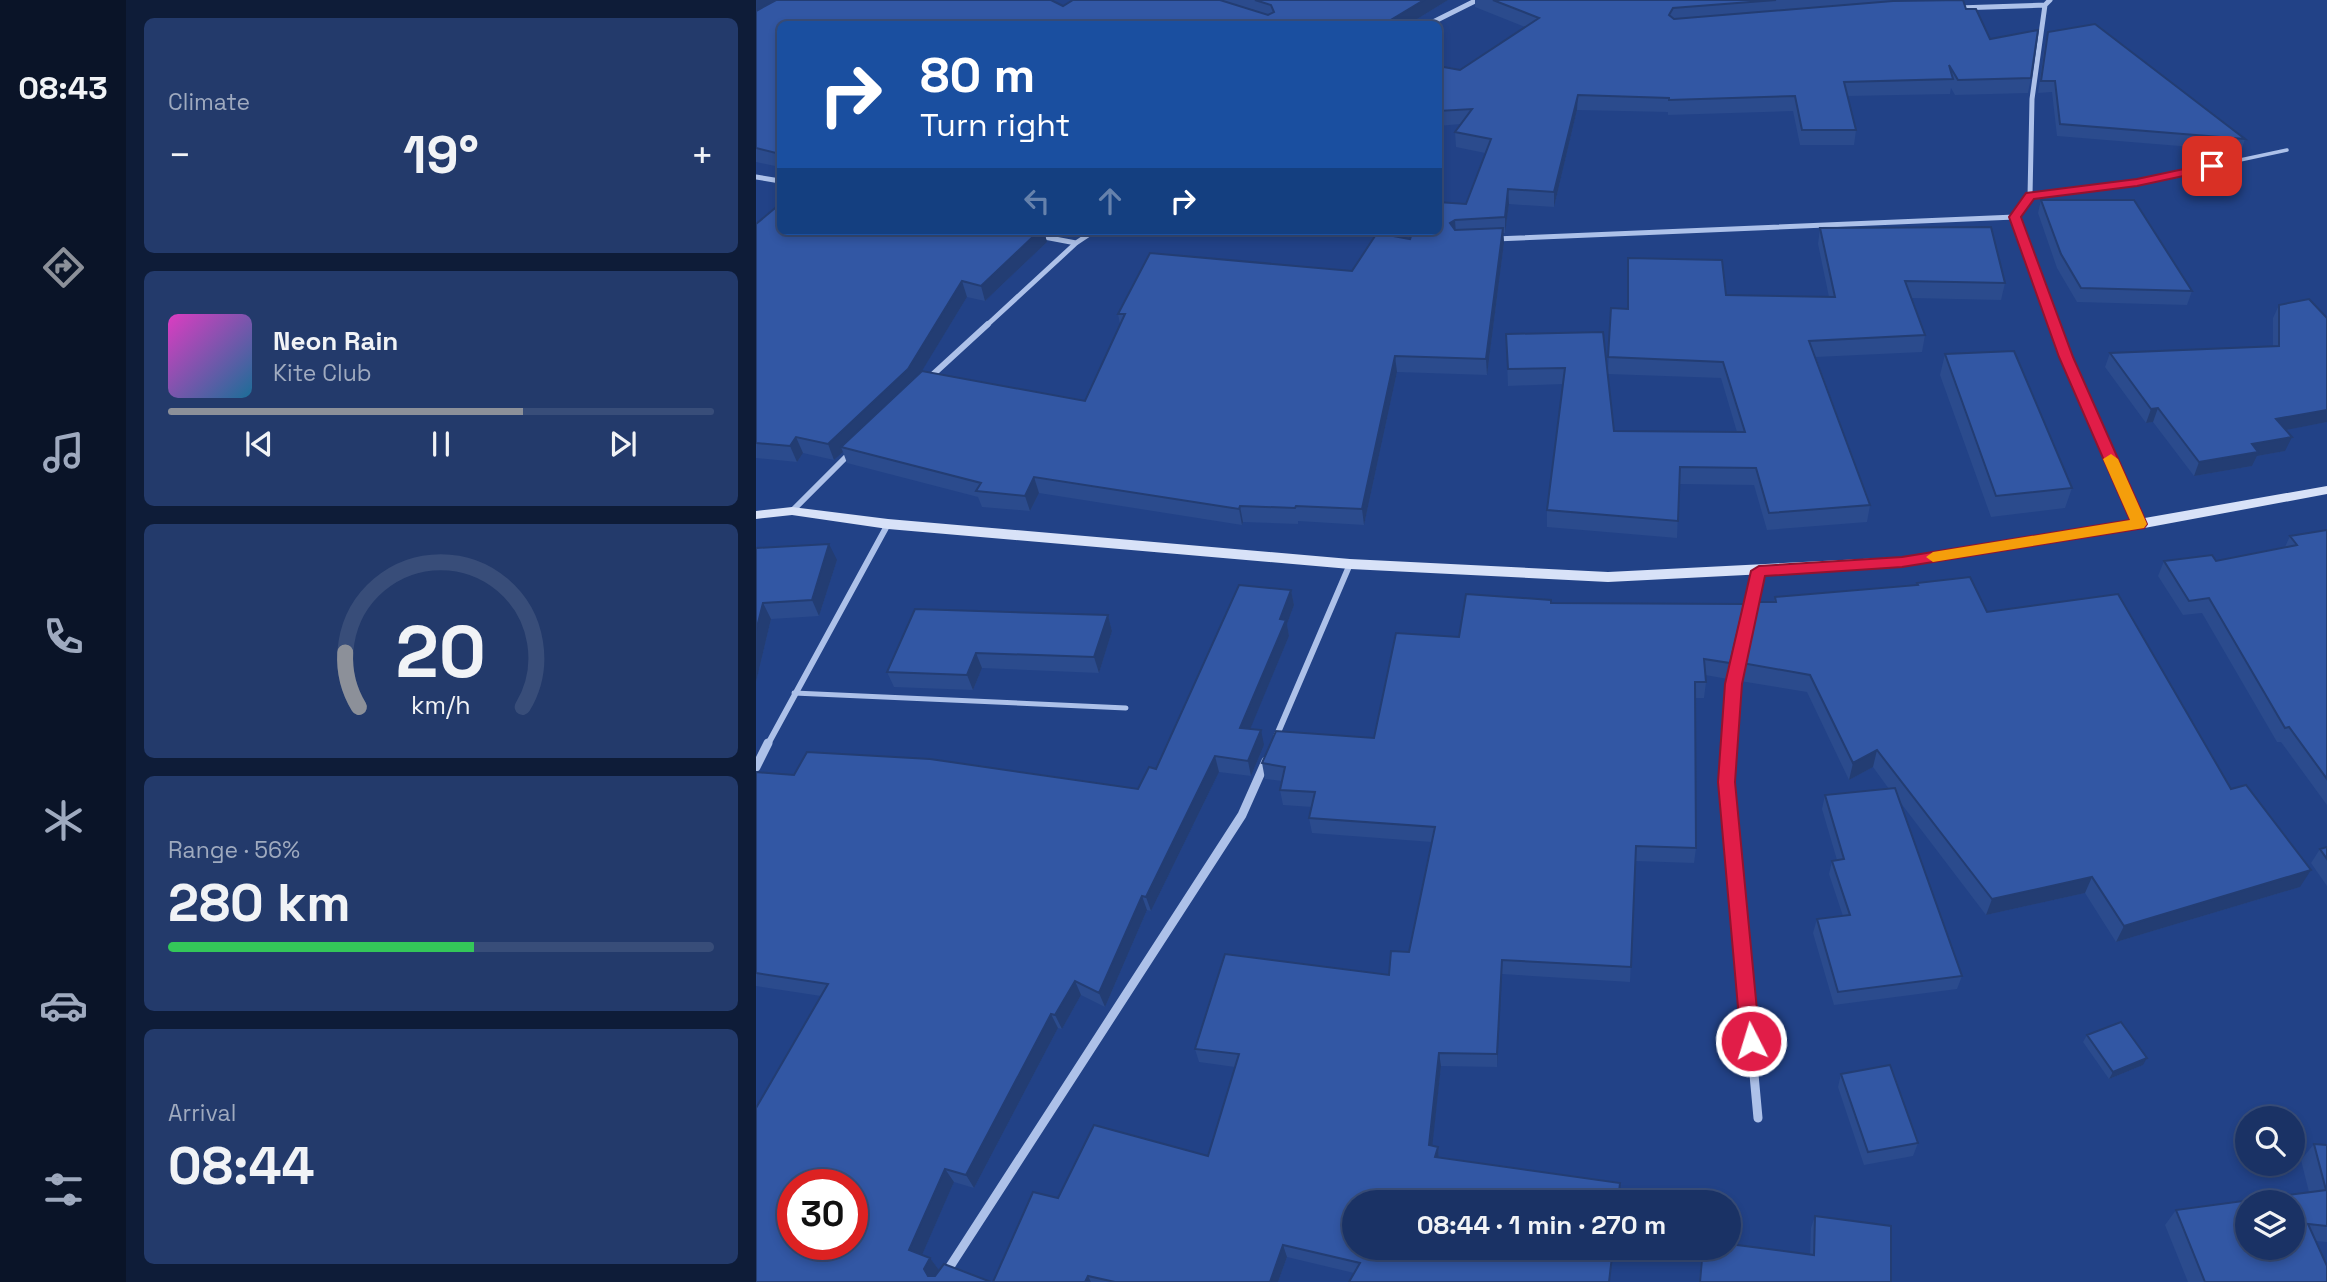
<!DOCTYPE html>
<meta charset="utf-8">
<style>
body{margin:0;font-family:"Space Grotesk",sans-serif;background:#233a6b;color:#f1f3f6;height:100vh;display:flex;flex-direction:column;font-size:26px;white-space:nowrap}
*{box-sizing:border-box;margin:0}
p{font-size:23px;color:#9faabf}
.icon{flex:none;width:38px;height:38px;fill:none;stroke:currentColor;stroke-width:2;stroke-linecap:round;stroke-linejoin:round}
.map{position:relative;flex:1;overflow:hidden}
.panel{display:flex;flex-direction:column;gap:18px;padding:18px;background:#0e1c38;width:630px}
.panel>*{flex:none}
.guide{position:absolute;left:21px;top:21px;width:665px;height:214px;border-radius:10px;box-shadow:0 4px 10px #0003,0 0 0 2px #384d79;background:#1a4fa0;color:#fff;overflow:hidden}
.tools{position:absolute;left:1479px;top:1106px;display:grid;gap:14px}
.tools a{display:grid;place-items:center;width:70px;height:70px;border-radius:50%;background:#1a3265;box-shadow:0 4px 10px #0003,0 0 0 2px #384d79;font-size:35px}
.speed{position:absolute;left:21px;top:1169px;display:flex;gap:14px;font-size:35px;font-weight:700;text-align:center}
.speed>*{display:grid;place-content:center;width:91px;height:91px;border-radius:50%;background:#1a3265;box-shadow:0 4px 10px #0003,0 0 0 2px #384d79;line-height:1}
.speed .limit{border:10px solid #d22;background:#fff;color:#111}
.pin{position:absolute;display:grid;place-items:center;width:60px;height:60px;color:#fff;margin:-30px;border-radius:14px;box-shadow:0 4px 10px #0006}
.me{position:absolute;width:77px;margin:-38px;rotate:355deg;stroke-linejoin:round;filter:drop-shadow(0 0 5px #0008)}
.turn{display:flex;align-items:center;gap:24px;height:147px;padding:0 28px;font-size:32px}
.turn .icon{width:91px;height:91px;stroke-width:2.5}
.turn b{display:block;font-size:49px;line-height:60px}
.lanes{display:flex;align-items:center;height:66px;padding:0 28px;background:#0003;justify-content:center;gap:35px;direction:ltr}
.lanes .off{opacity:.35}
.big{font-size:52px;font-weight:800;line-height:1.1}
.panel .card{flex:1;display:flex;flex-direction:column;justify-content:center;gap:10px;min-width:0;padding:0 24px;border-radius:10px;background:#233a6b}
.panel .dial{align-items:center;gap:0}
.dial svg{height:182px;overflow:visible;fill:none;stroke:#384d79;stroke-width:7;stroke-linecap:round;text-anchor:middle}
.dial text{fill:#f1f3f6;stroke:none}
.song{display:flex;align-items:center;gap:21px}
.cover{width:84px;height:84px;border-radius:10px;background:linear-gradient(135deg,hsl(310 70% 55%),hsl(200 70% 35%))}
.played{height:7px;border-radius:4px;background:linear-gradient(90deg,#8c9099 65%,#384d79 65%)}
.keys{display:flex;justify-content:space-around;direction:ltr}
.heat{display:flex;justify-content:space-between;align-items:center;font-size:38px;direction:ltr}
.charge{height:10px;border-radius:5px;background:linear-gradient(90deg,#34c759 56%,#384d79 0)}
.trip{position:absolute;left:586px;top:1190px;width:399px;height:70px;border-radius:35px;background:#1a3265;box-shadow:0 4px 10px #0003,0 0 0 2px #384d79;font-weight:800;line-height:70px;text-align:center}
main{display:flex;flex:1;min-height:0}
.tab-bar{display:flex;flex-direction:column;width:126px;justify-content:space-around;align-items:center;background:#0a1428;color:#9faabf}
.tab-bar .icon{width:49px;height:49px}
.tab-bar .current{color:#8c9099}
.tab-bar b{font-size:32px;color:#f1f3f6}
.map>svg:first-child{display:block}
.lines{fill:none;stroke-linecap:round;stroke-linejoin:round}
.lane-far1{stroke:#adc1e9;stroke-width:3.5}
.lane{stroke:#adc1e9;stroke-width:5}
.street-far2{stroke:#adc1e9;stroke-width:5}
.street-far1{stroke:#adc1e9;stroke-width:6}
.street{stroke:#adc1e9;stroke-width:9}
.secondary{fill:#d8e2f8;fill-rule:evenodd}
.wall{fill:#2b4b8d;fill-rule:evenodd}
.shaded-wall{fill:#233d73}
.building{fill:#3257a4;stroke:#233d73;stroke-width:2;fill-rule:evenodd}
.route{fill:#e11d48;stroke:#92132f;stroke-width:2}
.slow{fill:#f59e0b}
</style>
<main>
<nav class="tab-bar">
<b>08:43</b>
<svg class="icon current" aria-label="directions" viewBox="0 0 24 24"><path d="M12 3l9 9-9 9-9-9zM9 14v-3h6M13 9l2 2-2 2"/></svg>
<svg class="icon" aria-label="music" viewBox="0 0 24 24"><path d="M9 18V5l10-2v13"/><circle cx="6" cy="18" r="3"/><circle cx="16" cy="16" r="3"/></svg>
<svg class="icon" aria-label="phone" viewBox="0 0 24 24"><path d="M5 4h4l2 5-3 2q2 4 5 5l2-3 5 2v4C11 20 4 13 5 4z"/></svg>
<svg class="icon" aria-label="climate" viewBox="0 0 24 24"><path d="M12 3v18M4 7l16 10M4 17L20 7"/></svg>
<svg class="icon" aria-label="car" viewBox="0 0 24 24"><path d="M5 17H2v-5l4-1 3-4h7l3 4 3 1v5h-3M9 17h6M6 11h13"/><circle cx="7" cy="17" r="2"/><circle cx="17" cy="17" r="2"/></svg>
<svg class="icon" aria-label="filters" viewBox="0 0 24 24"><path d="M4 7h16M4 17h16"/><circle cx="9" cy="7" r="2"/><circle cx="15" cy="17" r="2"/></svg>
</nav>
<section class="panel">
<div class="card"><p>Climate</p>
<div class="heat"><a>−</a><b class="big">19°</b><a>+</a></div>
</div>
<div class="card">
<div class="song"><i class="cover"></i><div><b>Neon Rain</b><p>Kite Club</p></div></div>
<div class="played"></div>
<div class="keys"><svg class="icon" aria-label="previous" viewBox="0 0 24 24"><path d="M18 5L8 12l10 7zM5 5v14"/></svg><svg class="icon" aria-label="pause" viewBox="0 0 24 24"><path d="M8 5v14M16 5v14"/></svg><svg class="icon" aria-label="next" viewBox="0 0 24 24"><path d="M6 5l10 7-10 7zM19 5v14"/></svg></div>
</div>
<div class="card dial"><svg viewBox="0 0 100 80">
<path d="M14 69A42 42 0 1 1 86 69"/>
<path d="M14 69A42 42 0 0 1 8 45" stroke="#8c9099"/>
<text x="50" y="56" font-size="32" font-weight="700">20</text>
<text x="50" y="72" font-size="11">km/h</text>
</svg></div>
<div class="card"><p>Range · 56%</p><b class="big">280 km</b><div class="charge"></div></div>
<div class="card"><p>Arrival</p><b class="big">08:44</b></div>
</section>
<div class="map">
<svg width="1571" height="1282" viewBox="0 0 1571 1282">
<rect width="100%" height="100%" fill="#224287"/>
<g class="lines">
<path class="lane-far1" d="M 1274,196 L 1381,182 L 1531,150"/>
<path class="lane" d="M 38,693 L 370,708"/>
<path class="street-far2" d="M 1294,0 L 1289,5 L 1276,99 L 1274,196 L 1259,217 L 1299,326
M 1202,8 L 1289,5
M 673,24 L 721,0
M 0,177 L 24,181
M 283,236 L 320,243
M 739,239 L 1259,217
M 230,326 L 320,243 L 338,231"/>
<path class="street-far1" d="M 1298,324 L 1383,524
M 172,379 L 232,324
M 36,511 L 95,452
M 520,737 L 594,564
M 12,744 L 132,524
M 973,744 L 977,684 L 1003,571"/>
<path class="street" d="M 973,743 L 971,782 L 1002,1118
M 0,767 L 12,743
M 184,1282 L 486,815 L 510,761"/>
<path class="secondary" d="M 1571,486 L 1571,494 L 1383,529 L 1146,567 L 852,582 L 594,569 L 132,529 L 36,515 L 0,519 L 0,511 L 36,507 L 132,519 L 594,559 L 852,572 L 1146,557 L 1383,519 Z"/>
</g>
<path class="wall" d="M 0,0 L 307,6 L 317,0 L 692,0 L 653,24 L 24,24 L 24,167 L 0,162 Z
M 719,0 L 1207,0 L 1210,9 L 1234,39 L 1275,78 L 1272,93 L 1199,95 L 1195,88 L 1194,94 L 1092,96 L 1100,130 L 1098,145 L 1044,145 L 1037,111 L 912,115 L 912,112 L 821,110 L 798,207 L 753,204 L 749,233 L 747,233 L 748,243 L 731,375 L 641,372 L 608,525 L 542,521 L 542,524 L 487,522 L 486,525 L 283,493 L 274,511 L 226,507 L 222,497 L 91,463 L 87,452 L 78,460 L 47,453 L 41,462 L 0,458 L 0,224 L 24,231 L 303,231 L 300,234 L 288,232 L 291,242 L 229,301 L 211,297 L 165,372 L 329,401 L 364,324 L 362,314 L 596,271 L 654,239 L 710,204 L 729,153 L 700,147 L 699,132 L 705,124 L 682,126 L 682,66 L 704,70 L 769,27 L 719,7 Z
M 1292,32 L 1489,139 L 1485,151 L 1301,136 L 1296,92 L 1282,93 L 1289,43 Z
M 1285,200 L 1436,291 L 1431,305 L 1321,302 L 1301,268 L 1282,213 Z
M 1064,228 L 1249,283 L 1245,300 L 1156,298 L 1169,335 L 1166,352 L 1060,357 L 1114,505 L 1111,522 L 1011,530 L 998,485 L 923,484 L 921,538 L 791,527 L 791,510 L 807,384 L 752,386 L 750,334 L 852,371 L 855,308 L 871,309 L 872,258 L 970,295 L 1073,297 L 1062,244 ZM 852,374 L 965,378 L 981,432 L 858,431 Z
M 1523,305 L 1571,422 L 1529,430 L 1529,451 L 1501,456 L 1496,466 L 1438,476 L 1397,422 L 1390,423 L 1349,367 L 1354,353 L 1517,346 L 1517,318 Z
M 1189,354 L 1316,488 L 1309,508 L 1235,517 L 1184,375 Z
M 1571,530 L 1571,805 L 1525,742 L 1521,742 L 1446,613 L 1427,615 L 1402,576 L 1408,561 L 1460,561 L 1529,547 L 1534,536 Z
M 0,548 L 81,560 L 63,616 L 15,619 L 0,682 Z
M 1161,583 L 1231,612 L 1475,789 L 1544,887 L 1360,942 L 1329,893 L 1230,915 L 1144,802 L 1206,976 L 1201,989 L 1078,1005 L 1057,933 L 1061,919 L 1087,916 L 1073,874 L 1076,861 L 1081,860 L 1066,809 L 1069,795 L 1133,789 L 1117,767 L 1093,780 L 1051,692 L 984,681 L 986,663 L 1018,602 L 1019,597 L 1160,586 Z
M 535,590 L 538,605 L 531,624 L 533,636 L 494,729 L 508,745 L 495,776 L 463,772 L 395,911 L 391,910 L 349,1007 L 325,995 L 306,1029 L 302,1028 L 218,1188 L 198,1182 L 166,1255 L 174,1258 L 183,1270 L 235,1282 L 0,1282 L 65,996 L 0,986 L 0,772 L 38,775 L 382,789 L 400,769 Z
M 795,603 L 988,604 L 986,620 L 972,679 L 949,675 L 950,682 L 948,698 L 939,698 L 940,848 L 938,863 L 879,861 L 874,982 L 746,974 L 741,1067 L 685,1066 L 676,1145 L 682,1147 L 683,1158 L 857,1248 L 598,1273 L 531,1257 L 522,1282 L 237,1282 L 302,1198 L 452,1156 L 479,1067 L 443,1062 L 439,1049 L 633,975 L 653,952 L 676,842 L 556,833 L 553,818 L 556,807 L 527,805 L 524,790 L 526,781 L 509,779 L 506,763 L 618,738 L 703,637 Z
M 352,615 L 356,631 L 343,673 L 226,668 L 217,690 L 138,687 L 131,672 Z
M 1571,847 L 1571,886 L 1555,863 L 1564,849 Z
M 1331,1035 L 1387,1065 L 1353,1079 L 1327,1042 Z
M 1085,1074 L 1162,1143 L 1157,1156 L 1108,1165 L 1082,1087 Z
M 1558,1144 L 1571,1145 L 1571,1242 L 1560,1241 L 1571,1282 L 1432,1282 L 1409,1225 L 1420,1210 L 1553,1192 L 1545,1160 Z
M 1059,1216 L 1135,1282 L 943,1282 L 946,1248 L 973,1248 L 1054,1255 L 1055,1228 Z"/>
<path class="shaded-wall" d="M 0,0 L 29,0 L 0,16 Z
M 668,0 L 692,0 L 653,24 L 628,24 Z
M 822,95 L 821,110 L 798,207 L 798,192 Z
M 752,189 L 753,204 L 749,233 L 749,217 Z
M 699,220 L 700,235 L 694,223 Z
M 747,228 L 748,243 L 731,375 L 730,359 Z
M 283,231 L 288,231 L 291,242 L 229,301 L 225,286 Z
M 206,281 L 211,297 L 158,384 L 85,447 L 87,452 L 78,460 L 72,444 Z
M 639,356 L 641,372 L 608,525 L 606,509 Z
M 1402,408 L 1397,422 L 1390,423 L 1395,409 Z
M 1571,410 L 1571,422 L 1514,433 L 1520,419 Z
M 40,437 L 47,453 L 41,462 L 34,446 Z
M 1536,437 L 1529,451 L 1501,456 L 1496,466 L 1438,476 L 1443,462 L 1496,444 Z
M 278,477 L 283,493 L 274,511 L 269,496 Z
M 484,506 L 487,522 L 486,525 L 483,509 Z
M 73,544 L 81,560 L 63,616 L 56,600 Z
M 535,590 L 538,605 L 531,624 L 533,636 L 488,744 L 484,728 Z
M 7,603 L 15,619 L 0,682 L 0,631 Z
M 988,604 L 986,620 L 972,679 L 974,663 Z
M 352,615 L 356,631 L 343,673 L 338,657 Z
M 220,653 L 226,668 L 217,690 L 211,675 Z
M 505,730 L 508,745 L 495,776 L 492,761 Z
M 1121,750 L 1117,767 L 1093,780 L 1097,763 Z
M 459,756 L 463,772 L 395,911 L 390,897 Z
M 1555,870 L 1544,887 L 1360,942 L 1368,926 Z
M 1336,877 L 1329,893 L 1230,915 L 1236,899 Z
M 386,896 L 391,910 L 349,1007 L 343,993 Z
M 746,960 L 746,974 L 741,1067 L 741,1054 Z
M 319,981 L 325,995 L 306,1029 L 299,1015 Z
M 295,1014 L 302,1028 L 218,1188 L 210,1175 Z
M 683,1053 L 685,1066 L 675,1158 L 673,1145 Z
M 1391,1058 L 1387,1065 L 1353,1079 L 1357,1072 Z
M 682,1147 L 683,1160 L 679,1157 Z
M 189,1169 L 198,1182 L 163,1262 L 153,1250 Z
M 527,1245 L 531,1257 L 522,1282 L 514,1282 Z
M 174,1258 L 183,1270 L 177,1281 L 172,1276 L 168,1269 Z
M 332,1276 L 335,1282 L 329,1282 Z"/>
<path class="building" d="M 20,0 L 295,0 L 307,6 L 317,0 L 464,0 L 512,15 L 518,12 L 515,5 L 499,0 L 668,0 L 628,24 L 24,24 L 24,154 L 0,148 L 0,11 Z
M 737,0 L 1020,0 L 917,8 L 913,15 L 918,19 L 1137,1 L 1207,0 L 1210,9 L 1220,9 L 1234,39 L 1282,30 L 1275,78 L 1202,80 L 1193,65 L 1197,79 L 1088,82 L 1100,130 L 1046,130 L 1039,96 L 913,100 L 913,98 L 822,95 L 798,192 L 752,189 L 749,217 L 699,220 L 694,223 L 699,230 L 747,228 L 730,359 L 639,356 L 606,509 L 540,506 L 539,508 L 484,506 L 483,509 L 278,477 L 269,496 L 220,491 L 225,483 L 85,447 L 166,371 L 329,401 L 369,314 L 362,314 L 394,253 L 596,271 L 621,233 L 654,239 L 657,231 L 682,231 L 682,202 L 710,204 L 735,139 L 699,132 L 716,109 L 682,111 L 682,66 L 704,70 L 783,18 Z
M 1339,24 L 1489,139 L 1304,124 L 1299,81 L 1285,81 L 1292,32 Z
M 1285,200 L 1378,200 L 1436,291 L 1325,288 L 1305,254 Z
M 24,204 L 24,231 L 283,231 L 225,286 L 206,281 L 152,369 L 72,444 L 40,437 L 34,446 L 0,443 L 0,224 Z
M 1235,227 L 1249,283 L 1149,281 L 1169,335 L 1053,341 L 1114,505 L 1013,513 L 1000,468 L 924,467 L 922,521 L 791,510 L 809,368 L 752,369 L 750,334 L 847,332 L 858,431 L 989,432 L 967,362 L 852,357 L 855,308 L 872,309 L 872,258 L 966,260 L 970,295 L 1079,297 L 1064,228 Z
M 1553,299 L 1571,318 L 1571,410 L 1520,419 L 1536,437 L 1496,444 L 1502,452 L 1443,462 L 1402,408 L 1395,409 L 1354,353 L 1523,346 L 1523,305 Z
M 1258,351 L 1316,488 L 1240,496 L 1189,354 Z
M 1571,530 L 1571,779 L 1533,727 L 1529,728 L 1453,598 L 1433,601 L 1408,561 L 1456,555 L 1460,561 L 1541,545 L 1534,536 Z
M 73,544 L 56,600 L 7,603 L 0,631 L 0,548 Z
M 1214,577 L 1231,612 L 1362,594 L 1475,789 L 1490,785 L 1555,870 L 1368,926 L 1336,877 L 1236,899 L 1121,750 L 1097,763 L 1054,675 L 986,663 L 1000,602 L 1020,602 L 1019,597 L 1162,585 L 1161,583 Z
M 483,585 L 535,590 L 524,619 L 530,620 L 484,728 L 505,730 L 492,761 L 459,756 L 390,897 L 386,896 L 343,993 L 319,981 L 299,1015 L 295,1014 L 210,1175 L 189,1169 L 153,1250 L 174,1258 L 168,1269 L 172,1276 L 179,1276 L 188,1264 L 235,1282 L 0,1282 L 0,1108 L 72,984 L 0,973 L 0,772 L 38,775 L 51,752 L 174,759 L 382,789 L 393,767 L 400,769 ZM 37,1185 L 96,1185 L 96,1244 L 37,1244 Z
M 710,594 L 795,600 L 795,603 L 988,604 L 974,663 L 948,659 L 950,682 L 939,682 L 940,848 L 880,846 L 875,967 L 746,960 L 741,1054 L 683,1053 L 673,1145 L 682,1147 L 679,1157 L 864,1183 L 862,1202 L 598,1202 L 598,1248 L 857,1248 L 853,1282 L 593,1282 L 604,1263 L 527,1245 L 514,1282 L 359,1282 L 332,1276 L 329,1282 L 237,1282 L 277,1192 L 302,1198 L 338,1125 L 452,1156 L 483,1054 L 439,1049 L 469,954 L 633,975 L 635,951 L 653,952 L 679,827 L 553,818 L 559,792 L 524,790 L 529,767 L 506,763 L 520,731 L 618,738 L 640,633 L 703,637 Z
M 159,609 L 352,615 L 338,657 L 220,653 L 211,675 L 131,672 Z
M 1139,788 L 1206,976 L 1082,992 L 1061,919 L 1094,915 L 1076,861 L 1088,859 L 1069,795 Z
M 1571,847 L 1571,859 L 1564,849 Z
M 1365,1022 L 1391,1058 L 1357,1072 L 1331,1035 Z
M 1134,1065 L 1162,1143 L 1112,1152 L 1085,1074 Z
M 1558,1144 L 1571,1145 L 1571,1226 L 1552,1224 L 1571,1266 L 1571,1282 L 1449,1282 L 1420,1210 L 1570,1190 ZM 1491,1202 L 1536,1202 L 1536,1248 L 1491,1248 Z
M 1059,1216 L 1135,1226 L 1135,1282 L 944,1282 L 947,1248 L 973,1248 L 973,1244 L 1058,1255 Z"/>
<path class="route" d="M 1456,163 L 1460,164 L 1460,169 L 1381,186 L 1278,199 L 1265,217 L 1317,357 L 1391,524 L 1388,528 L 1146,567 L 1009,576 L 986,684 L 979,782 L 1004,1041 L 1002,1047 L 995,1049 L 988,1047 L 985,1041 L 962,782 L 969,684 L 995,571 L 1003,566 L 1146,557 L 1374,520 L 1303,357 L 1253,217 L 1270,193 L 1381,179 Z"/>
<path class="slow" d="M 1355,454 L 1362,459 L 1391,524 L 1388,528 L 1177,562 L 1170,557 L 1177,552 L 1374,520 L 1347,459 Z"/>
</svg>
<div class="tools">
<a><svg class="icon" aria-label="search" viewBox="0 0 24 24"><circle cx="10" cy="10" r="6"/><path d="M15 15l6 6"/></svg></a>
<a><svg class="icon" aria-label="layers" viewBox="0 0 24 24"><path d="M12 4l9 5-9 5-9-5zM3 14l9 5 9-5"/></svg></a>
</div>
<div class="speed"><div class="limit">30</div></div>
<div class="pin" style="left:1456px;top:166px;background:#d93025"><svg class="icon" aria-label="arrive" viewBox="0 0 24 24"><path d="M6 21V4h12l-3 4 3 4H6"/></svg></div>
<svg class="me" style="left:995px;top:1041px" viewBox="-20 -20 40 40"><circle r="17" fill="#e11d48" stroke="#fff" stroke-width="3"/><path d="M0-11L8 9 0 5-8 9z" fill="#fff"/></svg>
<div class="trip">08:44 · 1 min · 270 m</div>
<div class="guide">
<div class="turn"><svg class="icon" aria-label="right" viewBox="0 0 24 24"><path d="M7 20v-9h11M14 6l5 5-5 5"/></svg><div><b>80 m</b>Turn right</div></div>
<div class="lanes"><svg class="icon off" aria-label="left" viewBox="0 0 24 24"><path d="M17 20v-9H6M10 6l-5 5 5 5"/></svg><svg class="icon off" aria-label="ahead" viewBox="0 0 24 24"><path d="M12 20V5M6 11l6-6 6 6"/></svg><svg class="icon" aria-label="right" viewBox="0 0 24 24"><path d="M7 20v-9h11M14 6l5 5-5 5"/></svg></div>
</div>
</div>
</main>
